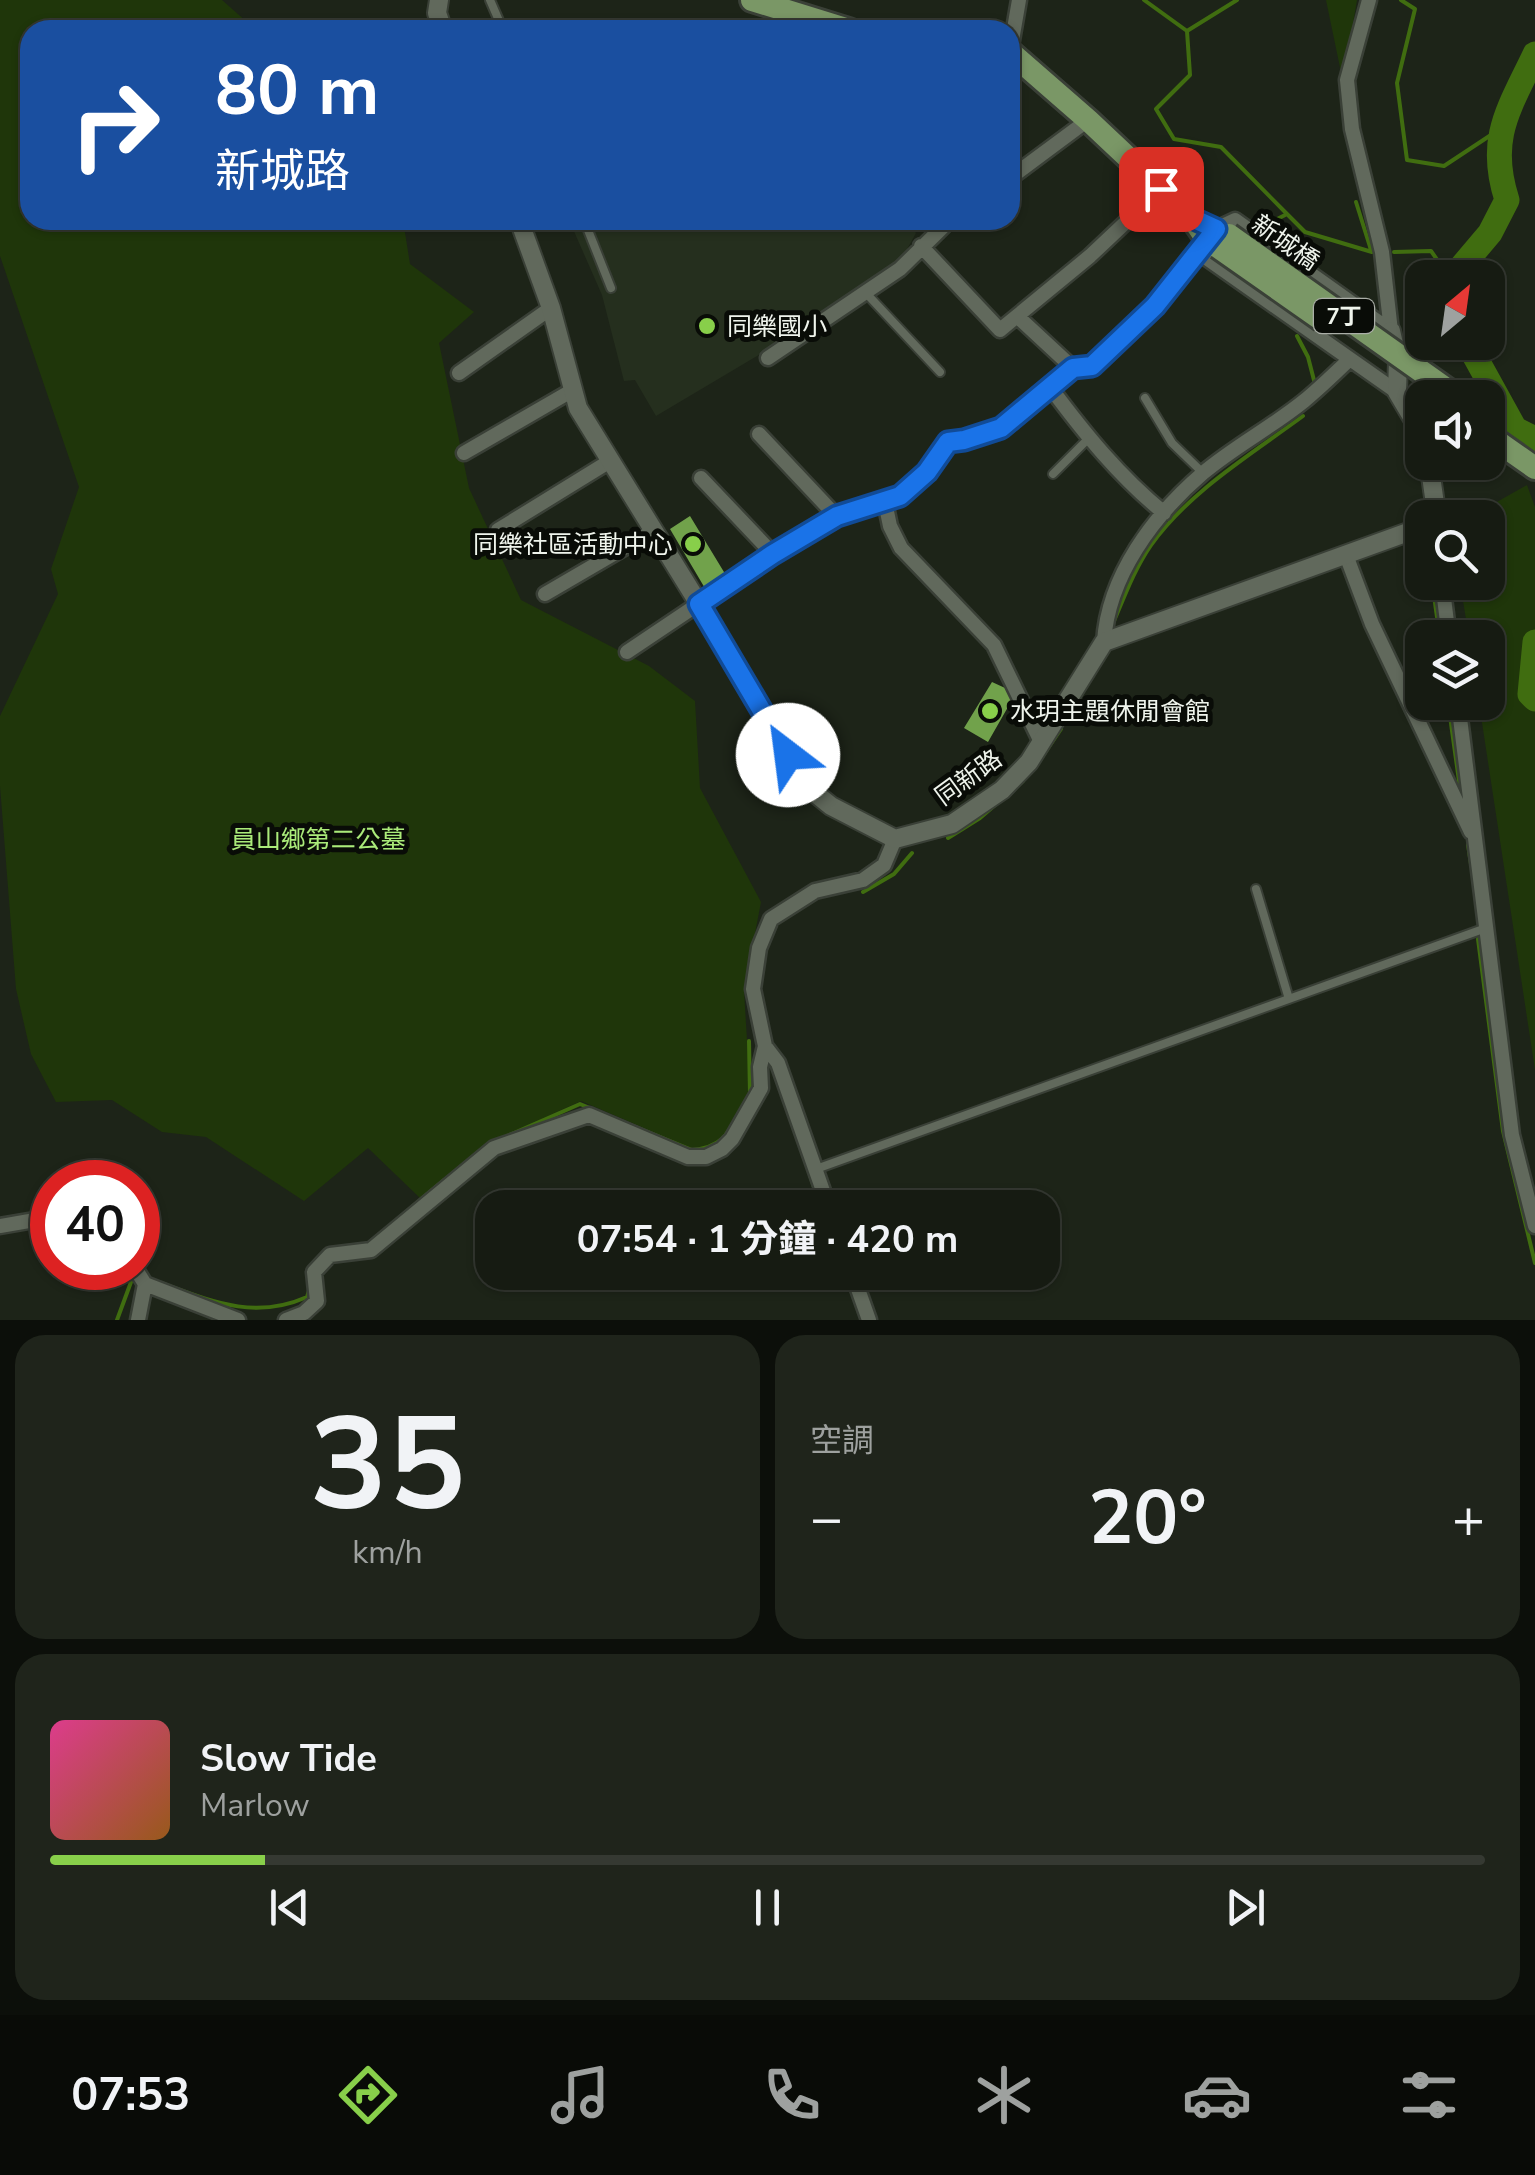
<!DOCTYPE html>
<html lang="zh-TW">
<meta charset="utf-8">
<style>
body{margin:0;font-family:"Nunito Sans","Noto Sans TC",sans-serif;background:#1f241b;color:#f1f3f6;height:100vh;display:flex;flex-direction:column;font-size:38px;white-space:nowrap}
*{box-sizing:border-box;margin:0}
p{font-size:32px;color:#9ea19f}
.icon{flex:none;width:55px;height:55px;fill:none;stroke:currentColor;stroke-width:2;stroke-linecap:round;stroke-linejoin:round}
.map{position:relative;height:1320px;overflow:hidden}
.panel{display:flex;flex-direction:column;gap:15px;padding:15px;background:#0c0f0a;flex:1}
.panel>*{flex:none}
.banner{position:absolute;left:20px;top:20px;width:1000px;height:210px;border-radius:30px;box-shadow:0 2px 8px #0004,0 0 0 2px #353932;background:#1a4fa0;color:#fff;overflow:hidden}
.needle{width:65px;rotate:29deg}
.fabs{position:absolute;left:1405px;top:260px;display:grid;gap:20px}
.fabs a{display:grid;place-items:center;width:100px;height:100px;border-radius:20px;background:#161b12;box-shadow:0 2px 8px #0004,0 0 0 2px #353932;font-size:50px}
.speed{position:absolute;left:30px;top:1160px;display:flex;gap:20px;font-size:50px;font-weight:700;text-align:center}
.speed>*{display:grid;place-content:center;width:130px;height:130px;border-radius:50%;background:#161b12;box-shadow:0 2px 8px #0004,0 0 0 2px #353932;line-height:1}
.speed .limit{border:15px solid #d22;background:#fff;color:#111}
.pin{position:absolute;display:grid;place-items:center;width:85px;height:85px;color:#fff;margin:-42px;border-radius:20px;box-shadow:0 5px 15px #0006}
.me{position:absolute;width:110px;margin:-55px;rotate:330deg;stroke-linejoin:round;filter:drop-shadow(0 0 8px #0008)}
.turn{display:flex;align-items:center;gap:35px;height:210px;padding:0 30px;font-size:45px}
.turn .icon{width:130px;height:130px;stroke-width:2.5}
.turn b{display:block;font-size:70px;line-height:85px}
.big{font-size:75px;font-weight:700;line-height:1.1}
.panel .widget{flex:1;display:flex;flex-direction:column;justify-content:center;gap:15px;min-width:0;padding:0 35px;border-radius:30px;background:#1f241b}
.panel .dial{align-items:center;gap:0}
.dial b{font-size:130px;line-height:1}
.song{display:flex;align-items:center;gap:30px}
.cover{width:120px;height:120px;border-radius:15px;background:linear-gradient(135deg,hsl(330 70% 55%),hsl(30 70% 35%))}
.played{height:10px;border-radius:5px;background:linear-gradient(90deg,#88cf4a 15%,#353932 15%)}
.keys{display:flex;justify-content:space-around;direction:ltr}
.heat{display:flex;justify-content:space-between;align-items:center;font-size:55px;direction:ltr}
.panel .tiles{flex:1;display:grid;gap:15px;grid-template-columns:1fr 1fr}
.widget:last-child{grid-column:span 2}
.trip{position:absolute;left:475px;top:1190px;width:585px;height:100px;border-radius:30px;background:#161b12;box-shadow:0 2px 8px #0004,0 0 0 2px #353932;font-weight:700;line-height:100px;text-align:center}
.tab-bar{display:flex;height:160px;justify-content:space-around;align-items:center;background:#090b07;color:#9ea19f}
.tab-bar .icon{width:70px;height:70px}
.tab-bar .active{color:#88cf4a}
.tab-bar b{font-size:45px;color:#f1f3f6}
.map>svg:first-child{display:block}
.built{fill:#252f1e}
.green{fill:#1f360a}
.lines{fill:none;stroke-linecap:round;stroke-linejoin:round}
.stream{stroke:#406d10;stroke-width:4}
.river{stroke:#406d10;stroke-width:25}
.building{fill:#71a24b}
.service-casing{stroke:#3a4037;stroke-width:12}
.minor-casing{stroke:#3a4037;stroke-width:19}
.tertiary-casing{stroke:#3a4037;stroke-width:22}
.primary-casing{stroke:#3a4037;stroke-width:28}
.service{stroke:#61695c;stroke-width:8}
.minor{stroke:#61695c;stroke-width:14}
.tertiary{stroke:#61695c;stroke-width:18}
.primary{stroke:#7a9766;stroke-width:22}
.primary-bridge-casing{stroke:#3a4037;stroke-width:28;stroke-linecap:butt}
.primary-bridge{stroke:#7a9766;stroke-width:22}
.route-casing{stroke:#114b97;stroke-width:25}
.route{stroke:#1a73e8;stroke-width:18}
.poi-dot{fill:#88cf4a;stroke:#090c07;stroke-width:4}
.labels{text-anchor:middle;stroke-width:10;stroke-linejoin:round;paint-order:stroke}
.shield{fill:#090c07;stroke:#aaaea7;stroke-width:2.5}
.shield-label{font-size:22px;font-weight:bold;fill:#eff4ec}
.street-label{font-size:25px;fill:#eff4ec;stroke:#090c07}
.poi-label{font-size:25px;fill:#eff4ec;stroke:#090c07;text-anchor:start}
.park-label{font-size:25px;fill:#abeb7a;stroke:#090c07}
</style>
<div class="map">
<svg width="1535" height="1320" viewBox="0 0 1535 1320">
<rect width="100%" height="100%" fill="#1d2418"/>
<path class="built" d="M 569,220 L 906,220 L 916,233 L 900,262 L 757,356 L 656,416 L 635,380 L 624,381 L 602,295 Z"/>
<path class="green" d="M 0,0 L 222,0 L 256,30 L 30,30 L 30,220 L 403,220 L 410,264 L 474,312 L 439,343 L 469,488 L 521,600 L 649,666 L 695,701 L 700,788 L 761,902 L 744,991 L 750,1089 L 723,1138 L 707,1147 L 691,1148 L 581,1101 L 489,1143 L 420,1198 L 368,1148 L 304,1201 L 206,1137 L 162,1132 L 112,1100 L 56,1102 L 31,1054 L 16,989 L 0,786 L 0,716 L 58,594 L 51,569 L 79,487 L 0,256 Z
M 1326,0 L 1357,0 L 1343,82 Z
M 1527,485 L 1535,507 L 1535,1070 L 1479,703 L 1488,702 L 1488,638 L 1469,637 L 1460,583 L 1488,582 L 1488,518 L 1481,517 L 1495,503 Z"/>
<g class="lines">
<path class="stream" d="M 1144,0 L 1187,31
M 1237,0 L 1187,31 L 1190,75 L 1156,109 L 1174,139 L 1221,147 L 1287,214 L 1258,229
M 1401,0 L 1415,9 L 1397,83 L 1407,160 L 1444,166 L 1500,129
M 1356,202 L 1371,250
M 1287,214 L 1305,232 L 1372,252
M 1394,252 L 1431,251 L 1450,278
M 1297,336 L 1308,357 L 1316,388
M 1432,582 L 1440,638
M 1114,621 C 1125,595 1135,568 1151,545 C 1190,491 1250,455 1303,416
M 1448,702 L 1460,788
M 1036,766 L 1061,729
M 948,838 L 980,818 L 1023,781
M 1468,845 L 1471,864
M 863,892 L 894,874 L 912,853
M 1478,939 L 1503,1131 L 1535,1263
M 749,1041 L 750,1094
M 505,1137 L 580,1104 L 692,1150 C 726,1147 729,1130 745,1102
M 810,1175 L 821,1208
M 413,1206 L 444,1180
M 138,1225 L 143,1270
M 161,1283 C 213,1302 255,1320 307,1297 L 310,1287
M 117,1320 L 131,1282"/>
<path class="river" d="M 1452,278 L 1490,233 L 1507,200 C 1487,138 1509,109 1535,54
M 1467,342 L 1515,429 L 1535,439
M 1535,642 L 1530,694 L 1535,699"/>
</g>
<path class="building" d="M 690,516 L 727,577 L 706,590 L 670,529 Z
M 992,682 L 1016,693 L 988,742 L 964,728 Z"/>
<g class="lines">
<defs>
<path id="service" d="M 490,0 L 503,30
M 584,220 L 611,288
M 865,292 L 940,372
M 1145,398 L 1172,443 L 1203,473
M 1053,474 L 1088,439
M 1256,889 L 1289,999
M 816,1169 L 1486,928"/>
<path id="minor" d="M 1369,0 L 1347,80 L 1352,129 L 1382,252 L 1391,331
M 1010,52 L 1019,0
M 1010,178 L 1088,120
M 1208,241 L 1205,257 L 1397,392
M 921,246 L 1000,330 L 1090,256 L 1161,189
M 1018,317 L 1073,368
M 768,358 L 900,269 L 950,220
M 459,373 L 551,308
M 1050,387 C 1085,434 1119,476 1164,513
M 759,434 L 837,517
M 464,453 L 573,390
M 701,478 L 773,554
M 885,502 L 890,526 L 901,548 L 994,645 L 1041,742
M 498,530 L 610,461
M 1346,555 L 1372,624 L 1471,832
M 1442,582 L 1449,638
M 545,594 L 653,531
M 1104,642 C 1108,576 1154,515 1203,473 C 1235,446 1272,427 1304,401 C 1320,388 1335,373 1350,359
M 627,652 L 773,554 L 837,517 L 900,496 L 927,472 L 948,442 L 964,440 L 1001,428 L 1073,368 L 1092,366 L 1155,306 L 1216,229 L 1235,220 L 1391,331
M 1458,702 L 1512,1135 L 1535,1226
M 765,1046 L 778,1063 L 829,1208
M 0,1226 L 52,1217
M 135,1268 L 145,1284 L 238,1320
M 852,1272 L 869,1320
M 138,1320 L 145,1284
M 286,1320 L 304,1313 L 317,1301 L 314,1272 L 330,1255 L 371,1250 L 494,1148 L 589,1115 L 688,1157 L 706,1157 L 722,1149 L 732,1139 L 761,1088 L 760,1067 L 765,1046 L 753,989 L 759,948 L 771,919 L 815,891 L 863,880 L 884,865 L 895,839"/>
<path id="tertiary" d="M 439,0 L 437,13 L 443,30
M 519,220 L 551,308 L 578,408 L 699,604 L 805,785 L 831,806 L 895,839 L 952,824 L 1002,790 L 1029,762 L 1104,642 L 1411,531 L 1422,521
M 1391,331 L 1398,361 L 1397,392 L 1416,424 L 1422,442
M 1425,518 L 1435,504 L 1429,462"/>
<path id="primary" d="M 752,0 L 849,30
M 1010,52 L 1088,120 L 1192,218 L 1208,241 L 1218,247
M 1488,435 L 1535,468"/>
</defs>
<use href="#service" class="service-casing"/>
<use href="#minor" class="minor-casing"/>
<use href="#tertiary" class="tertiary-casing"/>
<use href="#primary" class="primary-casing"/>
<use href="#service" class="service"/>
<use href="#minor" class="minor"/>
<use href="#tertiary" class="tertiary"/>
<use href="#primary" class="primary"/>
<defs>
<path id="primary-bridge" d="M 1229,235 L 1459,398
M 1218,247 L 1322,320"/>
</defs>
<use href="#primary-bridge" class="primary-bridge-casing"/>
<use href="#primary-bridge" class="primary-bridge"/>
</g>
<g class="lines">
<defs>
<path id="route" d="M 788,755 L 699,604 L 773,554 L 837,516 L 900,496 L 927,472 L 948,442 L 964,440 L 1001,428 L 1073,368 L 1092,366 L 1155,306 L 1216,229 L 1192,218 L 1161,189"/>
</defs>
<use href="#route" class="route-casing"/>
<use href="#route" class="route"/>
</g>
<g class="poi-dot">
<circle cx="707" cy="326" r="10"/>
<circle cx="693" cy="544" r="10"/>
<circle cx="990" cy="711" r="10"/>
</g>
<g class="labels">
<rect class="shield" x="1314" y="299" width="60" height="34" rx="8"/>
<g class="shield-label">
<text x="1344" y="324">7丁</text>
</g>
<g class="street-label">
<text transform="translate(1286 242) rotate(35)" y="9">新城橋</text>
<text transform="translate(968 777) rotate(-36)" y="9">同新路</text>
</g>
<g class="poi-label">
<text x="727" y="335">同樂國小</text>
<text x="673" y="553" text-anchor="end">同樂社區活動中心</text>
<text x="1010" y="720">水玥主題休閒會館</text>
</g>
<g class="park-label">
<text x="318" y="848">員山鄉第二公墓</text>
</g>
</g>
</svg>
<div class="fabs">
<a><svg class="needle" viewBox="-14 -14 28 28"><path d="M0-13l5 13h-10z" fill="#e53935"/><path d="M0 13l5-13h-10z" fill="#9ea19f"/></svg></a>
<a><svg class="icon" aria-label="sound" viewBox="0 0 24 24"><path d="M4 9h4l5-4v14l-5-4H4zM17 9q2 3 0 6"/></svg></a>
<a><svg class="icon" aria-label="search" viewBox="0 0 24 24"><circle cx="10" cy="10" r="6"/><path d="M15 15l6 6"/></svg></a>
<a><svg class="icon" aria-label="layers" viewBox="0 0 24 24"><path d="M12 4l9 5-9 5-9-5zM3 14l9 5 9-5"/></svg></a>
</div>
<div class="speed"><div class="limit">40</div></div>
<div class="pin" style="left:1161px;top:189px;background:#d93025"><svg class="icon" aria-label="arrive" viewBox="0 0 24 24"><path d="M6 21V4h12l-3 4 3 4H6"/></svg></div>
<svg class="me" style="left:788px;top:755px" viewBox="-20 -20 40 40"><circle r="19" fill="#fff"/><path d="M0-13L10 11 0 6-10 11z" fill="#1a73e8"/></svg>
<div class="trip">07:54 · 1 分鐘 · 420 m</div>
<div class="banner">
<div class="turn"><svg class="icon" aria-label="right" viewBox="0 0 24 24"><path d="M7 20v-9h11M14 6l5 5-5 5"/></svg><div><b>80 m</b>新城路</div></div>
</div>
</div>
<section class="panel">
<div class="tiles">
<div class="widget dial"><b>35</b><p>km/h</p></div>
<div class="widget"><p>空調</p>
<div class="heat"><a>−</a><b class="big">20°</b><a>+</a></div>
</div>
<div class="widget">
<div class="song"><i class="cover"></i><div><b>Slow Tide</b><p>Marlow</p></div></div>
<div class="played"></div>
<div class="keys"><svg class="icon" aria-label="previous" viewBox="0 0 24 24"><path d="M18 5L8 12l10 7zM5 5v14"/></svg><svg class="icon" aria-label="pause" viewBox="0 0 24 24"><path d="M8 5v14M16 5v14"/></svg><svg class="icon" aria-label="next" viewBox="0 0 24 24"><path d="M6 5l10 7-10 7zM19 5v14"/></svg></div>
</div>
</div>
</section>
<nav class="tab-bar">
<b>07:53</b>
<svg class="icon active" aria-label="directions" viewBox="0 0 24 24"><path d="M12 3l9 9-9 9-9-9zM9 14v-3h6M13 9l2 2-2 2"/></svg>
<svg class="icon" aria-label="music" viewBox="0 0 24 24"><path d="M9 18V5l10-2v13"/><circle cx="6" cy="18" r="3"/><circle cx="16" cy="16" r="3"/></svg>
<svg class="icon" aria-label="phone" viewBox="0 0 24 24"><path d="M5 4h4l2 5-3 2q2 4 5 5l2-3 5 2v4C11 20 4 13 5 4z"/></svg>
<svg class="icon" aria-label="climate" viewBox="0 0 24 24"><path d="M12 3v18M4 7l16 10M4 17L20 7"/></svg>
<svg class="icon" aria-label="car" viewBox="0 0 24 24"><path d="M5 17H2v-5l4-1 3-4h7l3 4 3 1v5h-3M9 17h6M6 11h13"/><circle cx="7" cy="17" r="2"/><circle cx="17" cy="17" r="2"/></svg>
<svg class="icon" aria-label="filters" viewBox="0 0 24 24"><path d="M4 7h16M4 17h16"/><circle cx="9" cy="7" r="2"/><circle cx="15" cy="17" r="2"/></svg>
</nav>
